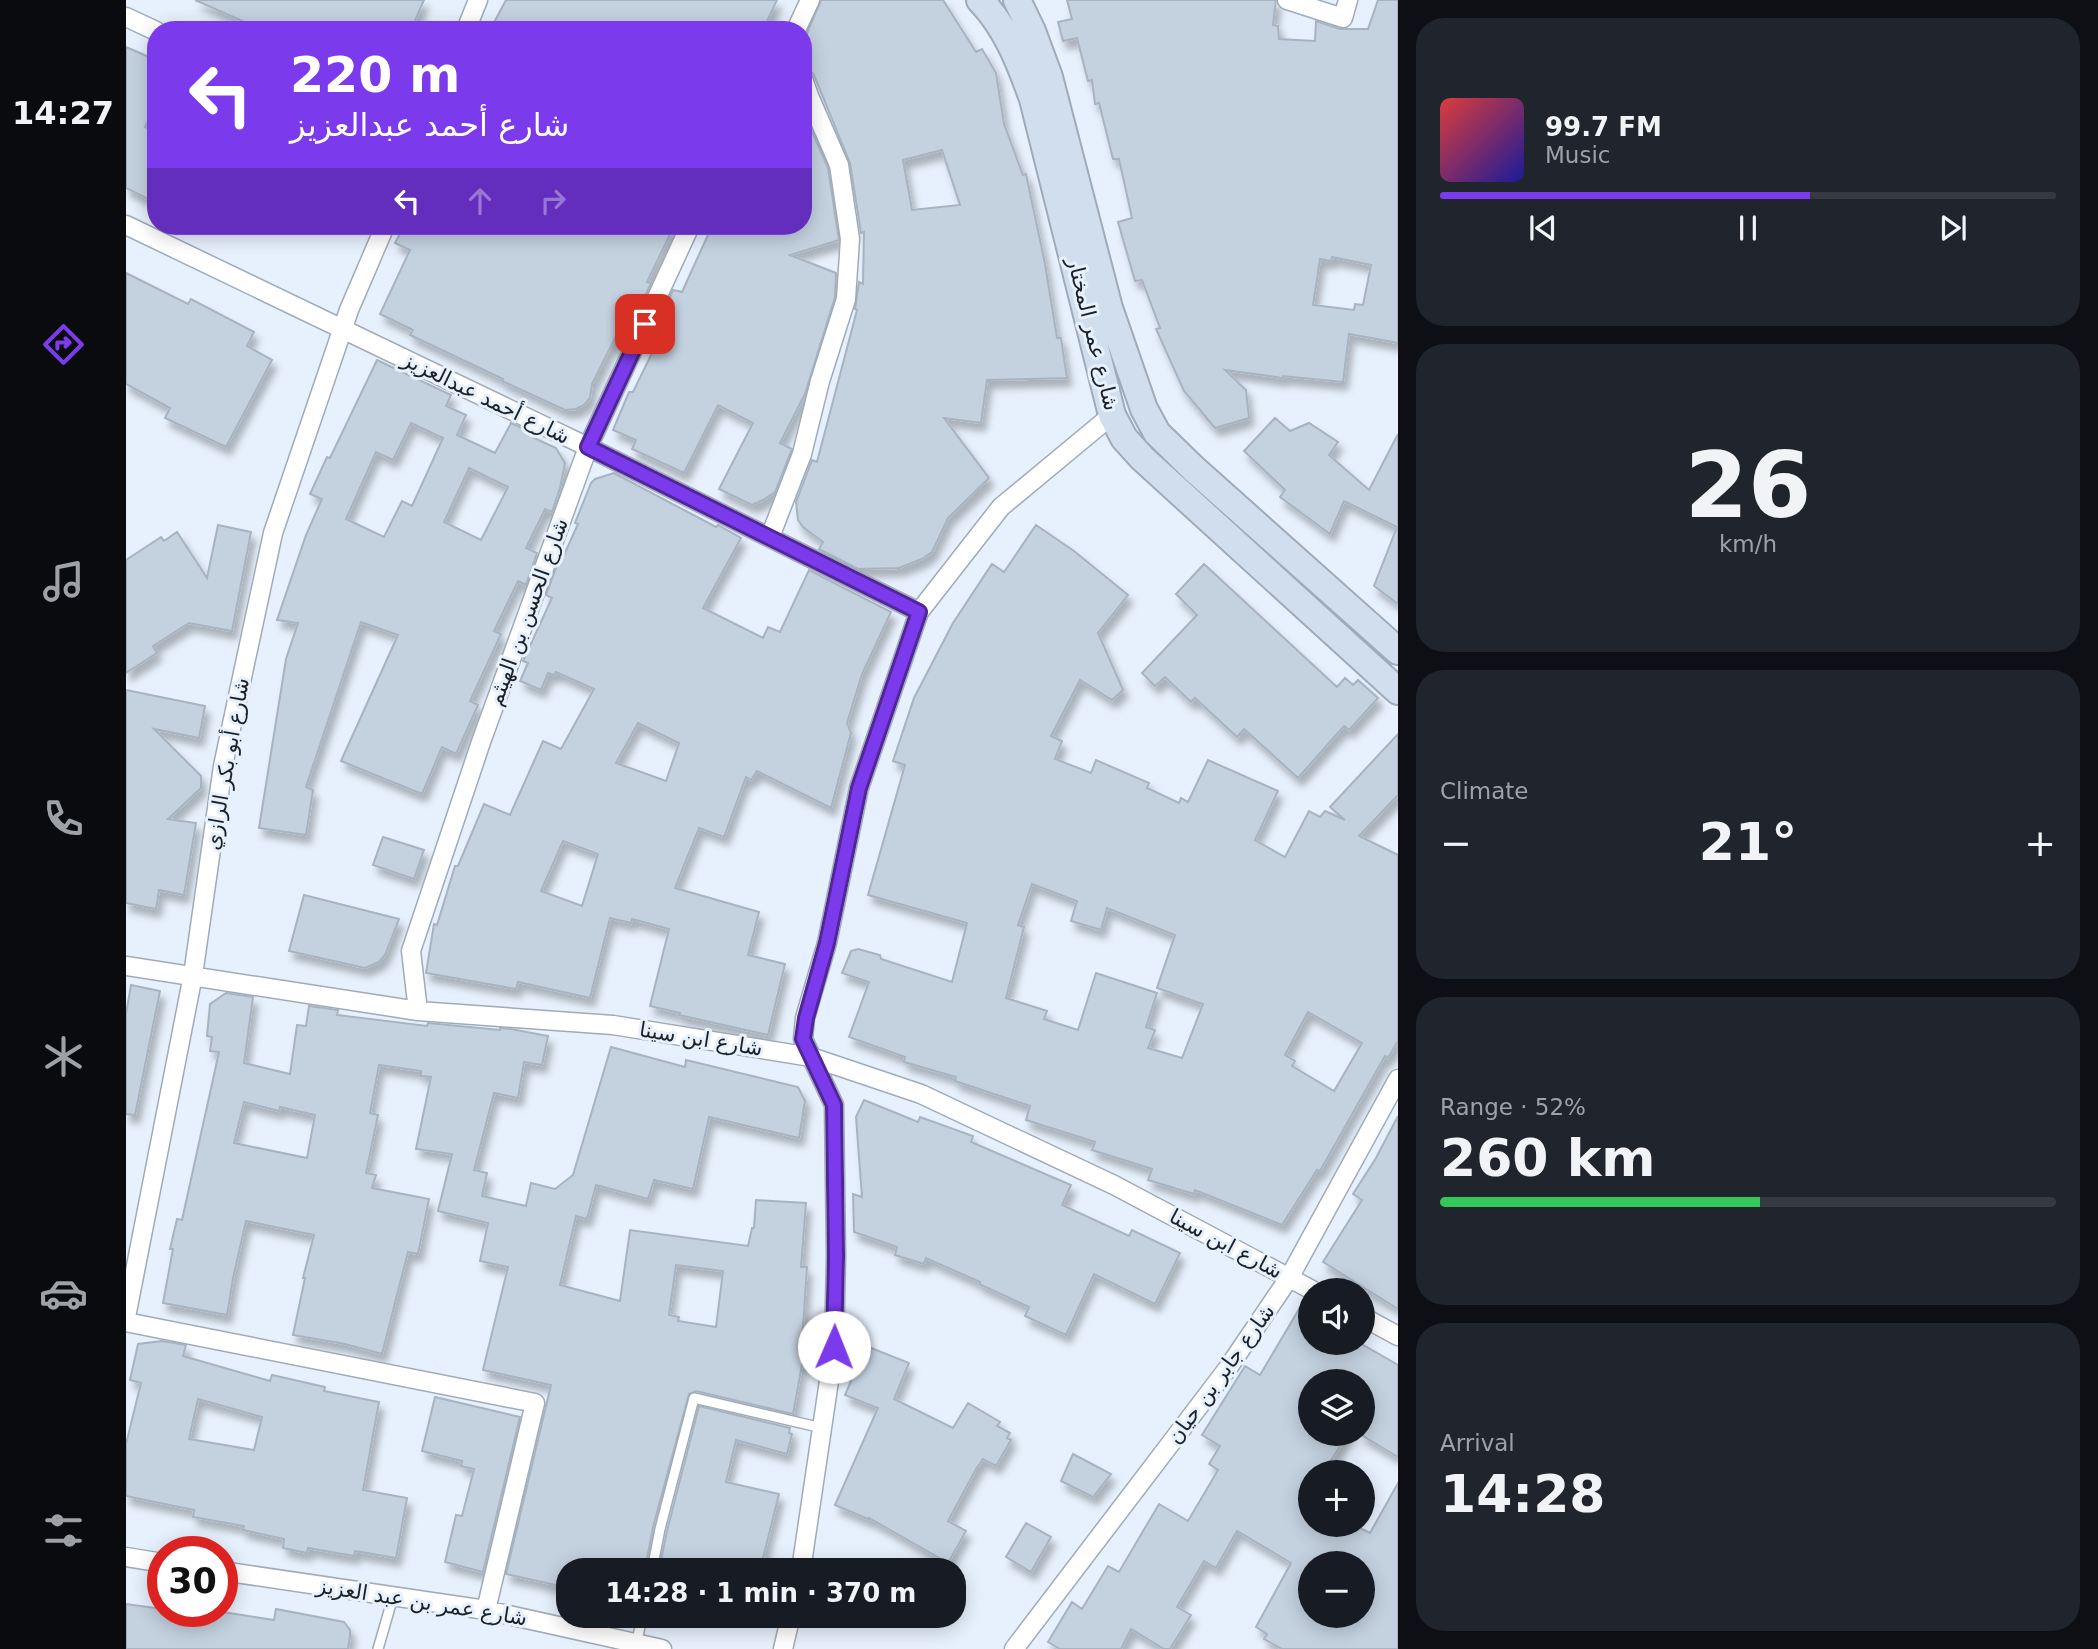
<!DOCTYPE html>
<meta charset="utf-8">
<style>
body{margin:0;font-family:"DejaVu Sans","Noto Sans Arabic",sans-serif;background:#20242c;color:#f1f3f6;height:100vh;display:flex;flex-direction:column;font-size:26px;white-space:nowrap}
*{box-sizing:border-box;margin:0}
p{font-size:23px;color:#9ea1a6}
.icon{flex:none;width:38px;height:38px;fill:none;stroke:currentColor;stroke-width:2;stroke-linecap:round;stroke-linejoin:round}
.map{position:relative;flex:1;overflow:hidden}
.side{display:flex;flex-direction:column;gap:18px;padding:18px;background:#0d0f14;width:700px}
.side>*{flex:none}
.hud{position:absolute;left:21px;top:21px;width:665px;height:214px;border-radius:28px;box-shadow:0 4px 18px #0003;background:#7c3aed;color:#fff;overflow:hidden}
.buttons{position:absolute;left:1172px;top:1278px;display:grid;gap:14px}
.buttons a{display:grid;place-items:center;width:77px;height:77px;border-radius:50%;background:#171b24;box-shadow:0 4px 18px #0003;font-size:35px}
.speed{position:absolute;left:21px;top:1536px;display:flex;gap:14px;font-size:35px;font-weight:700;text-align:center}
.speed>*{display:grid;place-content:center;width:91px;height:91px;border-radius:50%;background:#171b24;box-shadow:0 4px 18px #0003;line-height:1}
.speed .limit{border:10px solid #d22;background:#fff;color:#111}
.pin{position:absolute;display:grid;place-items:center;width:60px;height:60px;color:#fff;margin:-30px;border-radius:14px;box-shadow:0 4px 10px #0006}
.me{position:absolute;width:77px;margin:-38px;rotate:1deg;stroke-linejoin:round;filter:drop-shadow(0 0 5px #0008)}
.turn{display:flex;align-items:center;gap:24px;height:147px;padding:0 28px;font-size:32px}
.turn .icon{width:91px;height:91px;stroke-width:2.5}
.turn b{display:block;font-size:49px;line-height:60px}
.lanes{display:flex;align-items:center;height:66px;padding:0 28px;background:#0003;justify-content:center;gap:35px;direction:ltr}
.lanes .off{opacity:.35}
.big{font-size:52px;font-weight:600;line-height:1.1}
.side .card{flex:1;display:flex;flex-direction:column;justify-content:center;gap:10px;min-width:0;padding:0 24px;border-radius:28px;background:#20242c}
.side .dial{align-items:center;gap:0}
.dial b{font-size:91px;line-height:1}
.song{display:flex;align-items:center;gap:21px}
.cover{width:84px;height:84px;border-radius:10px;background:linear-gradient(135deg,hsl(0 70% 55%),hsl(240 70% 35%))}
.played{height:7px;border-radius:4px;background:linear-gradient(90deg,#7c3aed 60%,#363941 60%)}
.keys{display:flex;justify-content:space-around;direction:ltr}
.heat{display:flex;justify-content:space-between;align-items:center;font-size:38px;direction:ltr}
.charge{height:10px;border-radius:5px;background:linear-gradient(90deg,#34c759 52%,#363941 0)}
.trip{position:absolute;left:430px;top:1558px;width:410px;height:70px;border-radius:28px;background:#171b24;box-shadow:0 4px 18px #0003;font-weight:600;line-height:70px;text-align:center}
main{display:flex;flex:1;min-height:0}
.dock{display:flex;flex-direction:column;width:126px;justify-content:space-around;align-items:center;background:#090b0e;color:#9ea1a6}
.dock .icon{width:49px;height:49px}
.dock .selected{color:#7c3aed}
.dock b{font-size:32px;color:#f1f3f6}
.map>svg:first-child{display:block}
.building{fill:#c4d1df;stroke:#a7b3c1;stroke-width:2;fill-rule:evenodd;filter:url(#shadow)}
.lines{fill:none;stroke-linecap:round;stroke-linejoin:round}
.service-casing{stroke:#9fabb8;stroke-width:12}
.minor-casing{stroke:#9fabb8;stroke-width:21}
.secondary-casing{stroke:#9fabb8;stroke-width:30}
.service{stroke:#fff;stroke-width:9}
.minor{stroke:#fff;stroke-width:18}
.secondary{stroke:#d0deee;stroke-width:26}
.route-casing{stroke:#51269a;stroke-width:18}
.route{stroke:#7c3aed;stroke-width:12}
.labels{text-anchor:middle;stroke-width:6;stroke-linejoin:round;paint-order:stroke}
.street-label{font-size:21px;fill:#1c2126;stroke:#e7f1fd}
</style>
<main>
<nav class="dock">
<b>14:27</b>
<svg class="icon selected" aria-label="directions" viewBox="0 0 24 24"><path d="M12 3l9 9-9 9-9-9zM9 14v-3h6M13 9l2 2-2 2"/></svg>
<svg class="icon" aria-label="music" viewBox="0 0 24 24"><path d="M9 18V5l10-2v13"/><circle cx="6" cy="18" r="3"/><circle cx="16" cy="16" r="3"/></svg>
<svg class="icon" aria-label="phone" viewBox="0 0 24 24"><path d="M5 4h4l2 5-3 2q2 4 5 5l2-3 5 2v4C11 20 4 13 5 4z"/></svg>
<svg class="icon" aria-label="climate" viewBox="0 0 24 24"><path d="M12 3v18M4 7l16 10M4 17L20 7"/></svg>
<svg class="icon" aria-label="car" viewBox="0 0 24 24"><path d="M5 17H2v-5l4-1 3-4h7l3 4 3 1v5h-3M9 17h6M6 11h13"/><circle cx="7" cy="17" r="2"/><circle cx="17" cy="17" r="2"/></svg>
<svg class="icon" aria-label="filters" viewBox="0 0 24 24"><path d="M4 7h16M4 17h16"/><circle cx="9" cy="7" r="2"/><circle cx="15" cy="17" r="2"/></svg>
</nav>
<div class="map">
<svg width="1272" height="1649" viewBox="0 0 1272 1649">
<defs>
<filter id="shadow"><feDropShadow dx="4.5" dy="8" stdDeviation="3.5" flood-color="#0004"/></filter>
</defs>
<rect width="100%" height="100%" fill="#e7f1fd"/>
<path class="building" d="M 69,0 L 298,0 L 285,30 L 148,30 L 134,23 L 132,28 Z
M 380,0 L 651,0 L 637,30 L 364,30 Z
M 695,0 L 817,0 L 850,52 L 856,49 L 870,73 L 878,124 L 897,175 L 900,174 L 919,264 L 931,338 L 935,338 L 941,378 L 861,380 L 855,423 L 818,418 L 863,478 L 822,518 L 806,552 L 796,559 L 773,568 L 732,569 L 693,549 L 697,542 L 677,527 L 672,520 L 670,502 L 686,460 L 691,462 L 731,310 L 729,309 L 733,282 L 737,284 L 738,232 L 735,233 L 724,163 L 688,75 L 684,70 L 677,68 L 677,40 L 680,40 L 681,33 ZM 816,150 L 834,205 L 786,210 L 777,160 Z
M 941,0 L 1150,0 L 1147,25 L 1152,26 L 1153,39 L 1189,41 L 1190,21 L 1214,29 L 1242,29 L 1252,0 L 1272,0 L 1272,343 L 1223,334 L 1217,382 L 1157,376 L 1157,378 L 1099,370 L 1120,390 L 1123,418 L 1089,428 L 1058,391 L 1030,329 L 1034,328 L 1016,280 L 1009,281 L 992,222 L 1006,218 L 993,159 L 987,159 L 973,103 L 969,104 L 966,80 L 962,81 L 951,38 L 937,41 L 932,22 L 946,19 ZM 1206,257 L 1245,265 L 1237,305 L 1229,304 L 1228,310 L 1187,305 L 1194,259 L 1205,261 Z
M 0,47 L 30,60 L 30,103 L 19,127 L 30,132 L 30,203 L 0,188 Z
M 677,111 L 702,168 L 713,240 L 664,255 L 710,273 L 709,297 L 679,394 L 654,443 L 666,449 L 649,492 L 637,500 L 626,505 L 593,489 L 627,423 L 592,405 L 558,473 L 506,449 L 510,440 L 487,430 L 503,392 L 507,392 L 528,349 L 522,346 L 547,290 L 556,292 L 586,226 L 677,226 Z
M 278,226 L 548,226 L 521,282 L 525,283 L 501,336 L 492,332 L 466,384 L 464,398 L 458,405 L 450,409 L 439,410 L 376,381 L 377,379 L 284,335 L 287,330 L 254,314 L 284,250 L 269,243 Z
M 0,273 L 62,304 L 65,299 L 128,332 L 121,346 L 146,360 L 100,447 L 39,418 L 44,408 L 0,384 Z
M 251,360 L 325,395 L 320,406 L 340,415 L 331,435 L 369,453 L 385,423 L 409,434 L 408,438 L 430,448 L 439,463 L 434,488 L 426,512 L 419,509 L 400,548 L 411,553 L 400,585 L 392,581 L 368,631 L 375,634 L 344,701 L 352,705 L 330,754 L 316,747 L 296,794 L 215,761 L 272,635 L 235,622 L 180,787 L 187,790 L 180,835 L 133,828 L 160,659 L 172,623 L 151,620 L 180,535 L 196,499 L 184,494 L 201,457 L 204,458 ZM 285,423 L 317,438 L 286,506 L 276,501 L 258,537 L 220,519 L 250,452 L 267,460 ZM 343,468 L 382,487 L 355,540 L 318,522 Z
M 1149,418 L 1164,431 L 1183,423 L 1212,442 L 1203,455 L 1243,490 L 1272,434 L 1272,604 L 1248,586 L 1271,527 L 1218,501 L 1204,534 L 1154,497 L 1159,490 L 1118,451 Z
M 488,473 L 590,527 L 592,525 L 615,538 L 577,608 L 637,638 L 642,627 L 654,632 L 683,570 L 765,612 L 736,674 L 721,723 L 725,733 L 705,808 L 631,771 L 625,780 L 620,777 L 598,837 L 573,828 L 549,888 L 633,912 L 622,955 L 659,964 L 642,1035 L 553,1015 L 554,1013 L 524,1006 L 543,929 L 506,919 L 505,923 L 484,918 L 464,998 L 392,982 L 390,989 L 300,973 L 308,924 L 311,925 L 329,866 L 332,866 L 358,804 L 384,815 L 417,741 L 435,749 L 468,689 L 430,672 L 428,675 L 422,673 L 415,690 L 394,681 L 402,663 L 397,661 L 426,598 L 420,595 L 432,563 L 434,564 L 452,524 L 449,523 L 465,483 L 469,479 ZM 512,723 L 553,743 L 540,781 L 490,763 ZM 437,841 L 472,854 L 456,906 L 415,891 Z
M 92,525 L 125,532 L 106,631 L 63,623 L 27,646 L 31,653 L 0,673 L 0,560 L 35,537 L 38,541 L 51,532 L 81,578 Z
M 910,525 L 948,551 L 1002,595 L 972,633 L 997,690 L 986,700 L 954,680 L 925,736 L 936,741 L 929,759 L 965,773 L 970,760 L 1023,783 L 1021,788 L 1053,803 L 1055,798 L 1062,802 L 1082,760 L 1152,791 L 1129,840 L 1159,857 L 1183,811 L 1194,817 L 1199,811 L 1219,820 L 1204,807 L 1272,734 L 1272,795 L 1233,836 L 1272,855 L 1272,1041 L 1262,1058 L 1259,1056 L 1194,1171 L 1191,1170 L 1156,1225 L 1069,1190 L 1068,1194 L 1022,1180 L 1026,1169 L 966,1150 L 969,1142 L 900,1120 L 904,1106 L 829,1081 L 830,1077 L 778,1062 L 779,1057 L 723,1037 L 743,982 L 716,973 L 725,951 L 732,949 L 754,955 L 755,959 L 826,982 L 841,923 L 742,895 L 779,765 L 767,761 L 788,698 L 827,623 L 866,564 L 878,572 ZM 906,884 L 951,901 L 945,921 L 975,930 L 981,908 L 1049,935 L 1031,988 L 1077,1004 L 1056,1058 L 1022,1048 L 1029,1030 L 1020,1027 L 1031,993 L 970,973 L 952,1030 L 918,1019 L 921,1011 L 880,998 L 898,927 L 892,925 ZM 1182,1012 L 1236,1043 L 1208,1091 L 1166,1066 L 1169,1061 L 1159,1055 Z
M 1078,564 L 1211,687 L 1219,678 L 1227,685 L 1232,680 L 1252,698 L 1223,730 L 1218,726 L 1172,778 L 1118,729 L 1111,737 L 1069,698 L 1065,702 L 1039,677 L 1029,686 L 1016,673 L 1071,615 L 1050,594 Z
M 0,690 L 79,706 L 73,738 L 28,729 L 75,776 L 75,788 L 42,819 L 70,823 L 58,895 L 33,890 L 30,909 L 0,903 Z
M 257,837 L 298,850 L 288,879 L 247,865 Z
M 178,895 L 273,919 L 259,955 L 253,962 L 239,968 L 163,951 Z
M 5,985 L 34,991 L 9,1115 L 0,1114 L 0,1014 Z
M 100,993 L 127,997 L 118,1063 L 164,1074 L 171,1025 L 180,1026 L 183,1006 L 212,1010 L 211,1015 L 301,1026 L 302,1023 L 374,1030 L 374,1028 L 385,1029 L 422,1036 L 416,1065 L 398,1062 L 392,1098 L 368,1093 L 348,1170 L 361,1173 L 356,1196 L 400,1206 L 405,1183 L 429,1189 L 447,1175 L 485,1047 L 559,1067 L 560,1060 L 672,1087 L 679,1101 L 673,1138 L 583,1117 L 567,1189 L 528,1180 L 522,1199 L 470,1185 L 461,1219 L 450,1216 L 434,1285 L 494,1301 L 504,1230 L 622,1246 L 626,1228 L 628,1228 L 630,1200 L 680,1203 L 675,1267 L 681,1267 L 676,1342 L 680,1343 L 667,1414 L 570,1391 L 563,1394 L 527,1527 L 519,1570 L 443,1570 L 443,1588 L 380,1574 L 425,1385 L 357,1370 L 382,1267 L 354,1261 L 362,1223 L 312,1211 L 326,1154 L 290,1149 L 305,1077 L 295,1076 L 295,1071 L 253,1065 L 244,1113 L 252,1115 L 240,1173 L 250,1175 L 246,1188 L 303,1199 L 292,1254 L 282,1252 L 256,1354 L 219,1344 L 167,1335 L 179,1278 L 177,1278 L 188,1235 L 120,1221 L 107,1278 L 101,1315 L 37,1303 L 47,1249 L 44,1249 L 51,1219 L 56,1220 L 93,1052 L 84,1051 L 86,1037 L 81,1036 L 84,1004 ZM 118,1102 L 153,1111 L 154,1107 L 189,1115 L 181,1158 L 108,1143 ZM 550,1265 L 597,1271 L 590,1327 L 552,1321 L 553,1317 L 543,1315 Z
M 738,1100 L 792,1122 L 794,1117 L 847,1136 L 845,1142 L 945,1185 L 936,1205 L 1003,1236 L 1006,1230 L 1054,1253 L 1029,1304 L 968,1274 L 940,1335 L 899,1316 L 903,1307 L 853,1284 L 854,1282 L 800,1258 L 798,1264 L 769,1255 L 771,1247 L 728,1232 L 727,1194 L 736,1197 L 730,1117 Z
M 1272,1116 L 1272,1309 L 1197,1262 L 1236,1200 L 1227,1194 L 1250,1158 Z
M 1179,1299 L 1185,1301 L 1185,1342 L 1232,1342 L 1272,1365 L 1272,1457 L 1237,1436 L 1237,1381 L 1185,1381 L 1185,1433 L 1222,1433 L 1198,1472 L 1185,1472 L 1185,1524 L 1226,1524 L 1244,1533 L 1272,1483 L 1272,1649 L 1156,1649 L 1138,1639 L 1141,1634 L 1130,1627 L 1165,1563 L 1111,1531 L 1090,1568 L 1078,1561 L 1051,1607 L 1065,1615 L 1044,1649 L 1038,1649 L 1005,1629 L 995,1649 L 934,1649 L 922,1642 L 946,1602 L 956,1609 L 982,1566 L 993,1572 L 1033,1504 L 1062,1521 L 1092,1470 L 1083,1464 L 1094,1446 L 1076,1435 L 1119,1366 L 1134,1375 ZM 1185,1563 L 1237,1563 L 1237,1615 L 1185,1615 Z
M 36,1341 L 60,1345 L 57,1356 L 144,1381 L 146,1375 L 199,1387 L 198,1391 L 253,1402 L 237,1490 L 281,1498 L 270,1558 L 229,1551 L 228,1556 L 182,1548 L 181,1553 L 157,1548 L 158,1539 L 117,1530 L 118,1526 L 67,1517 L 68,1510 L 0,1496 L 0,1444 L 15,1383 L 4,1380 L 12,1344 ZM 72,1399 L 136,1417 L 128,1450 L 63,1439 Z
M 735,1344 L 783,1363 L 768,1399 L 827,1428 L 842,1403 L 874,1422 L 871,1426 L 884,1433 L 881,1438 L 885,1440 L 870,1466 L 857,1459 L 850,1469 L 822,1521 L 840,1531 L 822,1563 L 743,1518 L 742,1519 L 709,1505 L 752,1408 L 719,1395 L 725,1381 L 721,1379 Z
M 309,1397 L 394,1417 L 357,1572 L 319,1562 L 330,1515 L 336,1516 L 348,1469 L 335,1466 L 336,1461 L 296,1451 Z
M 573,1406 L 664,1428 L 663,1433 L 666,1434 L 661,1454 L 610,1440 L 600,1482 L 653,1494 L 634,1570 L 533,1570 L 541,1531 Z
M 947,1454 L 985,1474 L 967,1497 L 935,1481 Z
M 900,1523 L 925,1537 L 905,1572 L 880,1557 Z
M 0,1604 L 37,1609 L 37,1612 L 97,1612 L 148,1620 L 150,1609 L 218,1622 L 224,1630 L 224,1636 L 222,1649 L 0,1649 Z"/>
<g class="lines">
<defs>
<path id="service" d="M 526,1570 L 534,1529 L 568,1398 L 696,1428
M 511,1642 L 516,1615
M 252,1649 L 267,1597"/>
<path id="minor" d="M 1161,0 L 1217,18 L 1222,0
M 0,17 L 30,31
M 340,30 L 352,0
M 670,30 L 684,0
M 0,225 L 462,447 L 793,612
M 644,537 L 676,454 L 694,381 L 720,299 L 724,239 L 713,165 L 683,96 L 677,79
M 0,966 L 292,1011 L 487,1025 L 685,1057 L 795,1094 L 988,1185 L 1186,1290
M 292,1011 L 285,951 L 355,742 L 462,447 L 564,226
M 0,1317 L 67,975 L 97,766 L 147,533 L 223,310 L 259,226
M 1237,1317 L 1272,1336
M 0,1322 L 409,1403 L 360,1610
M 0,1557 L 37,1563
M 675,1570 L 708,1347 L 710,1256 L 708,1105 L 677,1039 L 679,1018 L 701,943 L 733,788 L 793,612 L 875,507 L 986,415
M 96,1571 L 360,1610 L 536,1649
M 657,1649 L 665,1615
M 888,1649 L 1102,1368 L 1163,1278 L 1272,1079"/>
<path id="secondary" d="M 854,0 C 881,28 894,63 907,99 L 986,415 L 998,438 L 1016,458 L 1272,691
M 891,0 L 906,31 L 923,77 L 983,308 L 1018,409 L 1031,433 L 1068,469 L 1272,651"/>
</defs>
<use href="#service" class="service-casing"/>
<use href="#minor" class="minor-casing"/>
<use href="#secondary" class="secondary-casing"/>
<use href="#service" class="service"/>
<use href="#minor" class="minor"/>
<use href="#secondary" class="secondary"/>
</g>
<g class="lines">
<defs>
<path id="route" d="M 519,324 L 462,447 L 793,612 L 733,788 L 701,943 L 680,1018 L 677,1039 L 708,1105 L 710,1256 L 708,1347"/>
</defs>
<use href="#route" class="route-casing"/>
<use href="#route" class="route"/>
</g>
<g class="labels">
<g class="street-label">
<text transform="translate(967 334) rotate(76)" y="7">شارع عمر المختار</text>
<text transform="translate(360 398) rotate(26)" y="7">شارع أحمد عبدالعزيز</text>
<text transform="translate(402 612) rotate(-70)" y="7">شارع الحسن بن الهيثم</text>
<text transform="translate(101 764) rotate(-80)" y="7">شارع أبو بكر الرازي</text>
<text transform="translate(575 1039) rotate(9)" y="7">شارع ابن سينا</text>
<text transform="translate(1100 1244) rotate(28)" y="7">شارع ابن سينا</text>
<text transform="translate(1095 1374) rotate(-54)" y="7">شارع جابر بن حيان</text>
<text transform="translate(296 1602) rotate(9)" y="7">شارع عمر بن عبد العزيز</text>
</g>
</g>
</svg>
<div class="buttons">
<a><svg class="icon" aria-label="sound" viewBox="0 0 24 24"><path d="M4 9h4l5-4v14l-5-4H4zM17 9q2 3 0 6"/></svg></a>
<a><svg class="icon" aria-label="layers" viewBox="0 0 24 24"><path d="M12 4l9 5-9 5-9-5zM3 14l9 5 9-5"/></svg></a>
<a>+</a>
<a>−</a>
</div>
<div class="speed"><div class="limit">30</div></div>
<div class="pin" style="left:519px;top:324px;background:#d93025"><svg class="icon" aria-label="arrive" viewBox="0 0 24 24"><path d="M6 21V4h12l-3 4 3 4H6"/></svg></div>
<svg class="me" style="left:708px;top:1347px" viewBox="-20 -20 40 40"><circle r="19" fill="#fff"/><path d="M0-13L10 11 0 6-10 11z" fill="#7c3aed"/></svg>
<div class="trip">14:28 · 1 min · 370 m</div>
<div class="hud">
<div class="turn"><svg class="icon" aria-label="left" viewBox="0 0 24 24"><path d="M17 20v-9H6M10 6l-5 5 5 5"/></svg><div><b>220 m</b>شارع أحمد عبدالعزيز</div></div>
<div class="lanes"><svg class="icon" aria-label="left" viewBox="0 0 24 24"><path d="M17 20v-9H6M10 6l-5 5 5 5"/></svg><svg class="icon off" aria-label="ahead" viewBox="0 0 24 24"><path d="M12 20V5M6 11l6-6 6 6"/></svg><svg class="icon off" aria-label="right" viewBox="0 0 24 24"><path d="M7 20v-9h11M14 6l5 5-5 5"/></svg></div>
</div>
</div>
<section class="side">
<div class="card">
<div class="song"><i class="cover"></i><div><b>99.7 FM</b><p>Music</p></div></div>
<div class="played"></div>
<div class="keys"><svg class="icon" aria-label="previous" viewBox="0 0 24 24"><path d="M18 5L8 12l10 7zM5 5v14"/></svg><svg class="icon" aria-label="pause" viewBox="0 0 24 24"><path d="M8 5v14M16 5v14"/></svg><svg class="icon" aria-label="next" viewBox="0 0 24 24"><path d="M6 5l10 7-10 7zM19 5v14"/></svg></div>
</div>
<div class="card dial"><b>26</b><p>km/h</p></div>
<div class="card"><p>Climate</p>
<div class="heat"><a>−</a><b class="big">21°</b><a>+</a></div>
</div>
<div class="card"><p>Range · 52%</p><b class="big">260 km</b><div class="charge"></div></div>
<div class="card"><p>Arrival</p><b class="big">14:28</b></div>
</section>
</main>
